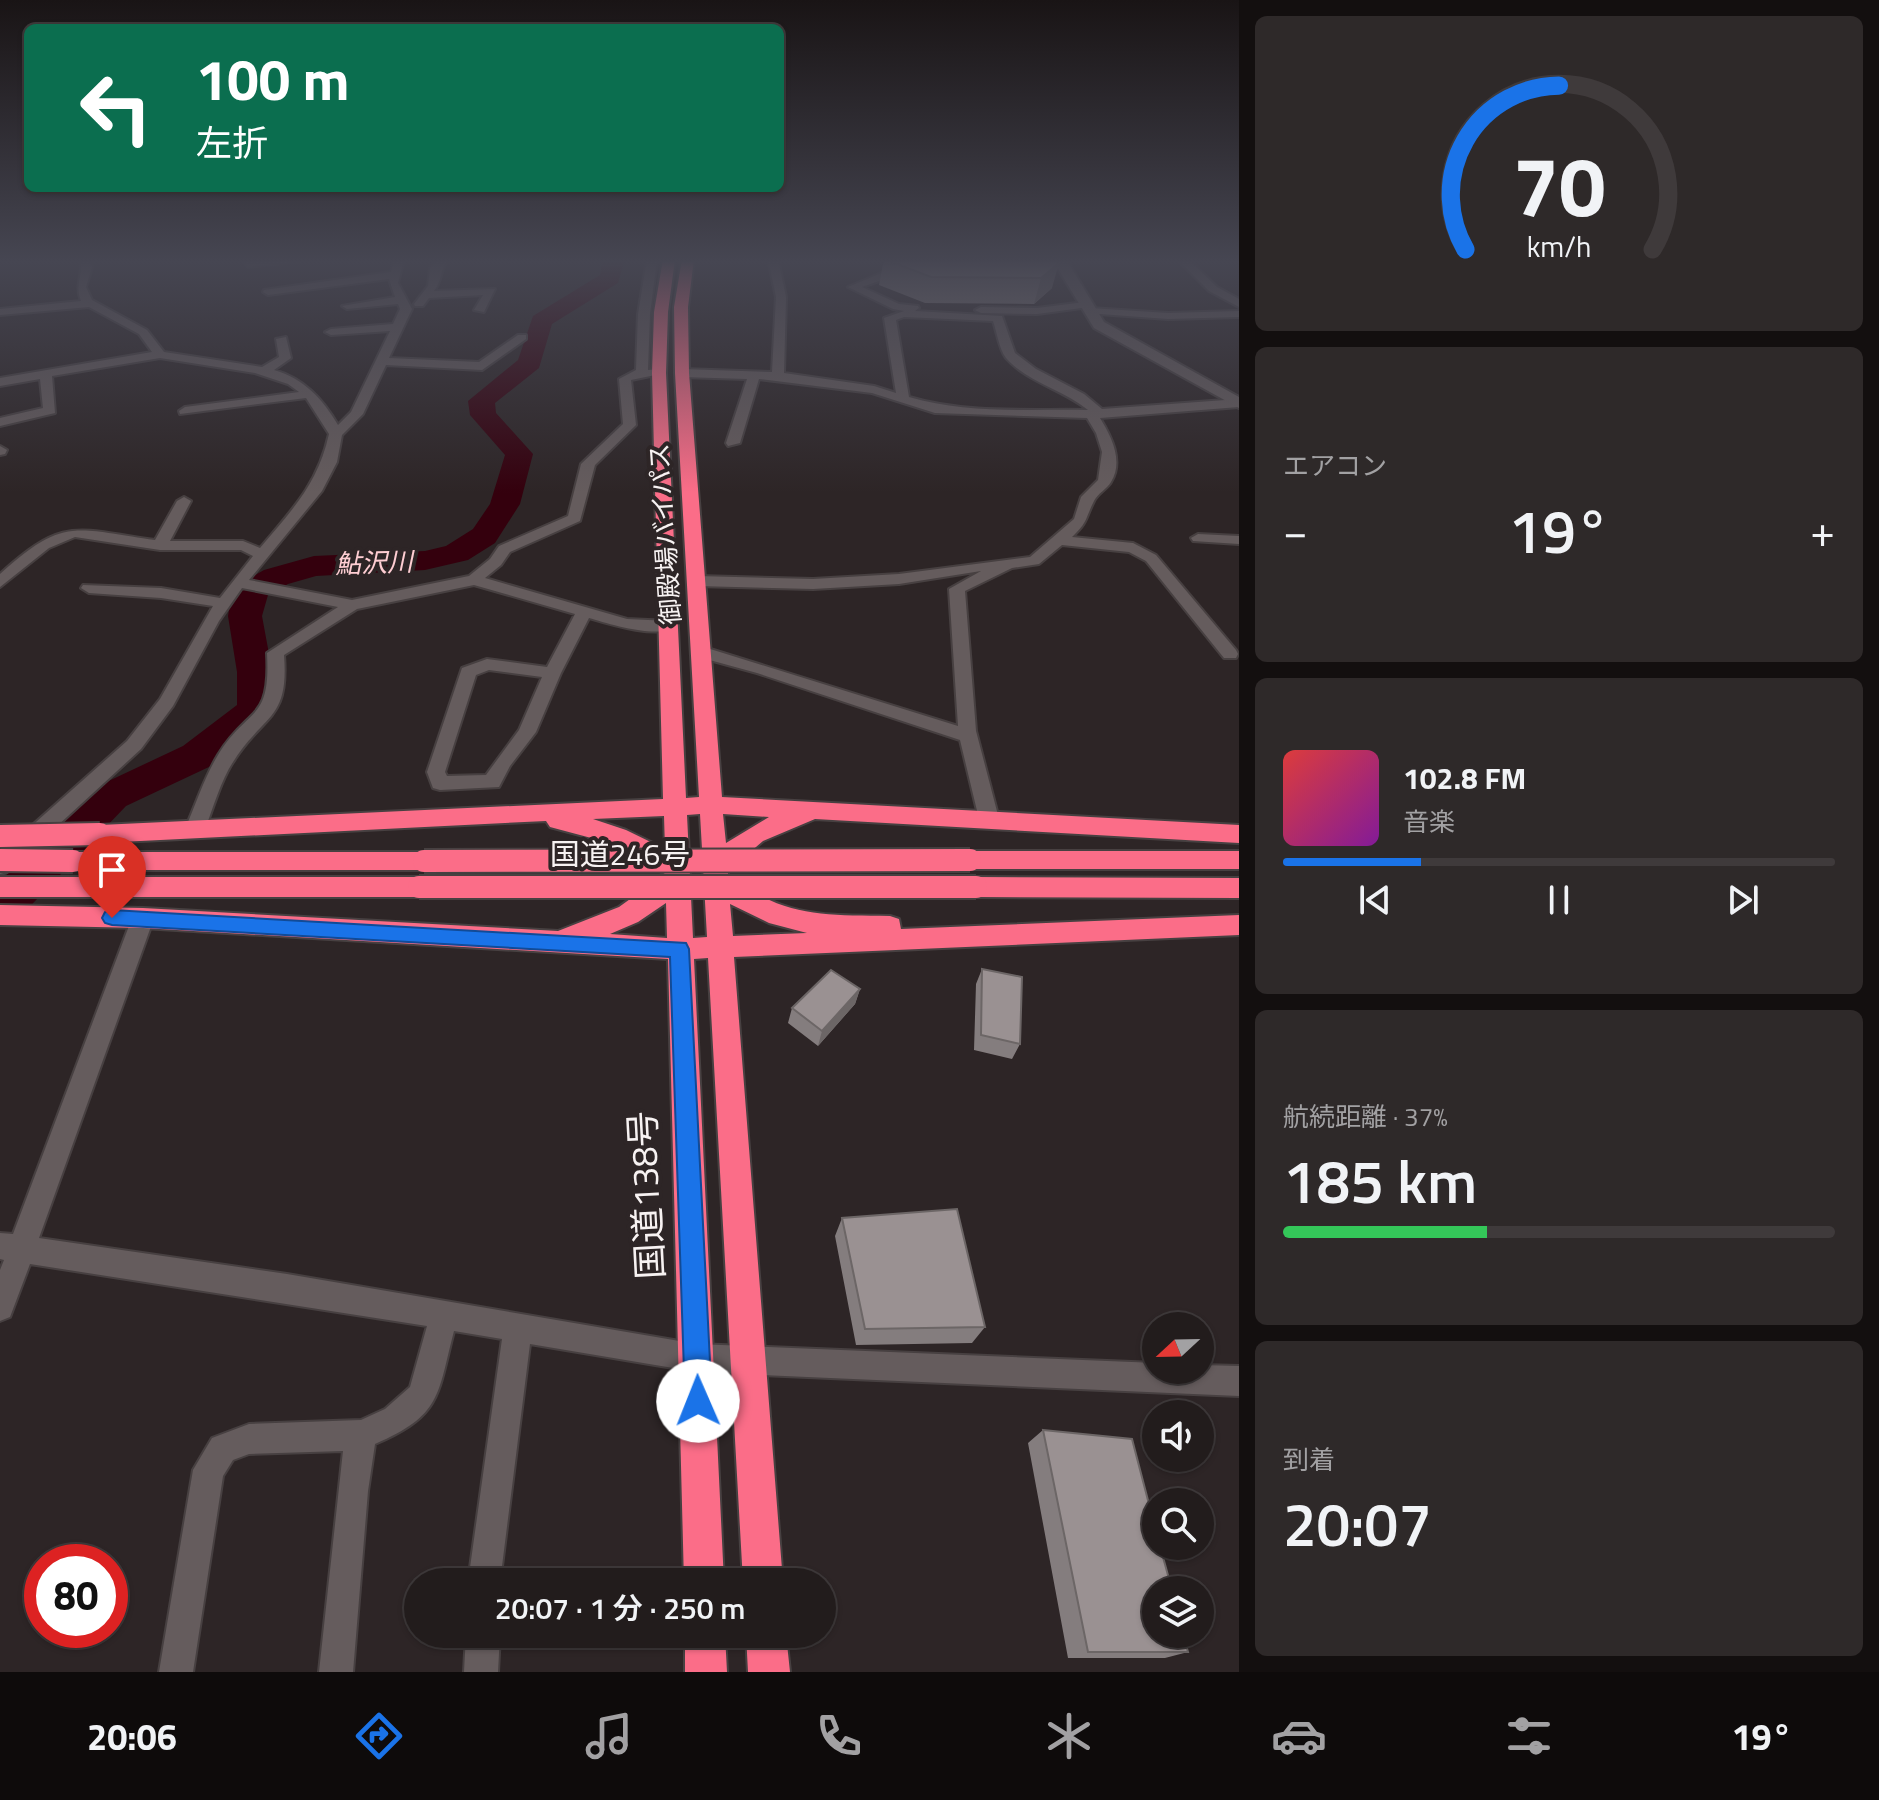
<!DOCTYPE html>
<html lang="ja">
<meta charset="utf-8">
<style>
body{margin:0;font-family:"Titillium Web","Noto Sans JP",sans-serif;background:#2e2929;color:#f1f3f6;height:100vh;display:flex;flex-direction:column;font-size:30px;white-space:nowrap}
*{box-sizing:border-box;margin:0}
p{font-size:26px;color:#a2a1a3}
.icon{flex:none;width:44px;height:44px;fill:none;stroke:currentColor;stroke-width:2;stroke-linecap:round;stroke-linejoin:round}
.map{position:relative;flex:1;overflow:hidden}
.sheet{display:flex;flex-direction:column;gap:16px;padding:16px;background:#130f0f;width:640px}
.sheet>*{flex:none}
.top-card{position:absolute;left:24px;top:24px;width:760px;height:168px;border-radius:12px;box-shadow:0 2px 6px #0004,0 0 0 2px #3f3a3b;background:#0b6e4f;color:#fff;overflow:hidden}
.needle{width:52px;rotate:248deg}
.controls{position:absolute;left:1142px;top:1312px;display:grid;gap:16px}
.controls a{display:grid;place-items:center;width:72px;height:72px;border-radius:50%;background:#221c1c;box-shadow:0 2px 6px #0004,0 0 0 2px #3f3a3b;font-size:40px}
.speed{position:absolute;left:24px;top:1544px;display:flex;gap:16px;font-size:40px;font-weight:700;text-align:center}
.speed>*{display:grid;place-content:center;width:104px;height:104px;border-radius:50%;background:#221c1c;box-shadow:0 2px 6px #0004,0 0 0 2px #3f3a3b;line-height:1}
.speed .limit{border:12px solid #d22;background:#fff;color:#111}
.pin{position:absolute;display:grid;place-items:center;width:68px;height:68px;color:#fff;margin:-82px -34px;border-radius:50% 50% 50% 0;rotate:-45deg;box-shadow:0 0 8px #0007}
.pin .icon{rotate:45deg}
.me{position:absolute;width:88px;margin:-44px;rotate:359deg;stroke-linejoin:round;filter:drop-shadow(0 0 6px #0008)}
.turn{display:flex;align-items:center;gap:28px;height:168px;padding:0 40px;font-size:36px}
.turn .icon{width:104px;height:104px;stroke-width:2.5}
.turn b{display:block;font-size:56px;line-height:68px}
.big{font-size:60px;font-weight:600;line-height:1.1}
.sheet .widget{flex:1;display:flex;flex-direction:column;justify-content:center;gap:12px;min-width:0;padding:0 28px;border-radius:12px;background:#2e2929}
.sheet .dial{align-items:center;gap:0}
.dial svg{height:208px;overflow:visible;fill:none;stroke:#3f3a3b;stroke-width:7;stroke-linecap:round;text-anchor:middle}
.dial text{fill:#f1f3f6;stroke:none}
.song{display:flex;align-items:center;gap:24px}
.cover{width:96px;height:96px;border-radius:12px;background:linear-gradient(135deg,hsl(0 70% 55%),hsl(290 70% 35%))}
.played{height:8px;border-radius:4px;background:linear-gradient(90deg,#1a73e8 25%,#3f3a3b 25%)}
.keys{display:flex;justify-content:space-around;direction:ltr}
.heat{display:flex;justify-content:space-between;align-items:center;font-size:44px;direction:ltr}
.charge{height:12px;border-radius:6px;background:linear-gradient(90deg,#34c759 37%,#3f3a3b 0)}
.trip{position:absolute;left:404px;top:1568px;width:432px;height:80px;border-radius:40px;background:#221c1c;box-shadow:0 2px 6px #0004,0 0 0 2px #3f3a3b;font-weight:600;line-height:80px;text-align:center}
.tabs{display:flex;height:128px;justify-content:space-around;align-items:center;background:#0e0b0b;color:#a2a1a3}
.tabs .icon{width:56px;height:56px}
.tabs .on{color:#1a73e8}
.tabs b{font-size:36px;color:#f1f3f6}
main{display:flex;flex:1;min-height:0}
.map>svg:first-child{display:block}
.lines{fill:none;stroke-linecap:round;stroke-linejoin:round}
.river{fill:#34000d;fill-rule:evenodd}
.street-casing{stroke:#474041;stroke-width:4}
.secondary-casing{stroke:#474041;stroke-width:4}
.highway-casing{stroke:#474041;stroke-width:4}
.street{fill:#655c5d;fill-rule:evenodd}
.secondary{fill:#655c5d;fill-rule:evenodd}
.highway{fill:#fb6d88;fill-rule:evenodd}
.highway-bridge-casing{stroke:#474041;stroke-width:26;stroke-linecap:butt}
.highway-bridge{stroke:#fb6d88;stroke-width:22}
.wall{fill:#847d7e}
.shaded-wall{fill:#6c6666}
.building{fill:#9a9192;stroke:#6c6666;stroke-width:2}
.route{fill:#1a73e8;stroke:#114b97;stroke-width:2}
.labels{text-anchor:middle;stroke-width:8;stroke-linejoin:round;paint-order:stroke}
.far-street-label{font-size:26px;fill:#f7f2f2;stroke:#2d2526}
.far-water-label{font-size:26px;font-style:italic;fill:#ffced3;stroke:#2d2526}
.street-label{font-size:30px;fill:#f7f2f2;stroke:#2d2526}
.near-street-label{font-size:36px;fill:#f7f2f2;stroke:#2d2526}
</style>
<main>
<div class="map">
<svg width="1239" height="1672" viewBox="0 0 1239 1672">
<rect width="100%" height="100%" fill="#2d2526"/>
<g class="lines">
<path class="river" d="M 603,259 L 625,259 L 618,283 L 552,324 L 539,368 L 495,403 L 496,413 L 533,454 L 520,504 L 495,543 L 468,560 L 425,570 L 316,576 L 288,584 L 268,595 L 262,616 L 274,681 L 275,708 L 269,717 L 255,732 L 211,766 L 126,806 L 16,921 L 0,927 L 0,881 L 98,786 L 183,746 L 237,705 L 237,672 L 228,616 L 231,599 L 245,581 L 264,570 L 314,556 L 425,551 L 446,546 L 473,529 L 490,504 L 505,455 L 470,415 L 468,401 L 518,360 L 533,316 L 600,275 Z"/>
<defs>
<path id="street" d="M 80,259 L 90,259 L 92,267 L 86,287 L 92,300 L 147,330 L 164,352 L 262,367 L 279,357 L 276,339 L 286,337 L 291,358 L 274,370 C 304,379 322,398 338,425 L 351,412 L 390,331 L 331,335 L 325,332 L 331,329 L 393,324 L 400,309 L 398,304 L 347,309 L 342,306 L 395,297 L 389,279 L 268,295 L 263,292 L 264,290 L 391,272 L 394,259 L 404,259 L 398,283 L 412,309 L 389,358 L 479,362 L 518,335 L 526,335 L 526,339 L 482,370 L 386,365 L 363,414 L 342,435 L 337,462 L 322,491 L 249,580 L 352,600 L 469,576 L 490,559 L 499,546 L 568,516 L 581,464 L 623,424 L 619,379 L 636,370 L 638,314 L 647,259 L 657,259 L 650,314 L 648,370 L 659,369 L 665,373 L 631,380 L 636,425 L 595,465 L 580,521 L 510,552 L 501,565 L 485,578 L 627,619 L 669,621 L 677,626 C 661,640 609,624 589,618 L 561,673 L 536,732 L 510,766 L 499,787 L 440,790 L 433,788 L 427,772 L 462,668 L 487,659 L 547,667 L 575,614 L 474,585 L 357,609 L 284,655 C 289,720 265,713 235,759 C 221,779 214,806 205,829 L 202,834 L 188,834 L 185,829 C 196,804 204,778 218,755 C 248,706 271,723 267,653 L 338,607 L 242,588 L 219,621 L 173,706 L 141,749 L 7,872 L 0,874 L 0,854 L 127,741 L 160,699 L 213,606 L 161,598 L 89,593 L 81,588 L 83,585 L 161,588 L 220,598 L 253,556 L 241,550 L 160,550 L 75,537 L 49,548 L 0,587 L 0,574 C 64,516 75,529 155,540 L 177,501 L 184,497 L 191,501 L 170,541 L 243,541 L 260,548 C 292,510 318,484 329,434 L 306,398 L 180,414 L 179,411 L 185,407 L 299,392 L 288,384 L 255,373 L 160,358 L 52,376 L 55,413 L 0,426 L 0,418 L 43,408 L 40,379 L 0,386 L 0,378 L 152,352 L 139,334 L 89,307 L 0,315 L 0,309 L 81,301 C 74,283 84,276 80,259 ZM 489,670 L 542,677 L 519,730 L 486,775 L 447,776 L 445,772 L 476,675 Z
M 241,259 L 252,261 L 319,259 L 248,267 Z
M 437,259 L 448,259 C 440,270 442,281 434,291 L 495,289 L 484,312 L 474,310 L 483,295 L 429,298 L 423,306 L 415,306 L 414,304 L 428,286 L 430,268 Z
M 768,259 L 778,259 L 786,297 L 784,373 L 874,386 L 896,393 L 884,318 L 904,311 L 893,309 L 848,287 L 884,272 L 885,259 L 895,259 L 893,276 L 862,287 L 899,304 L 918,306 L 919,308 L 915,311 L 1002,316 L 1015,353 L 1036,369 L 1084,394 L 1102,409 L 1239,399 L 1239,407 L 1100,418 C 1111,436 1124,461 1111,482 C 1107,489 1098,493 1094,501 C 1085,519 1088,522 1072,537 L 1133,543 L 1156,555 L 1236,650 L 1238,654 L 1236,658 L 1224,658 L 1146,561 L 1129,552 L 1062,545 L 1039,564 L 1012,568 L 965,591 L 976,731 L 999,819 L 996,824 L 982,824 L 979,819 L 960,740 L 757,673 L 695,656 L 693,652 L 695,648 L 707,648 L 958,726 L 949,589 L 981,571 L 899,584 L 813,589 L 697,586 L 689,581 L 697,576 L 813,579 L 899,574 L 1030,557 L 1074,519 L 1081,497 L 1098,480 L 1102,452 L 1096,433 L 1087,418 L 935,413 L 872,393 L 759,379 L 740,443 L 728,446 L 726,443 L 747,379 L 682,377 L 676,373 L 682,369 L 772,372 L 776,297 ZM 904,317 L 993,321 C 997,332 999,349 1006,358 C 1027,382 1064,390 1088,410 C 1028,409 966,414 909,397 L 896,320 Z
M 1177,259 L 1188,259 L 1217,287 L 1239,299 L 1239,307 L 1209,291 Z
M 1085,302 L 1090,305 L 1089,307 L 1037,314 L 981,313 L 975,310 L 981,307 L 1037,308 Z
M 1090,308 L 1168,313 L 1239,311 L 1239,317 L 1168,319 L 1086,313 L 1086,309 Z
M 0,446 L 7,450 L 5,454 L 0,455 Z
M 1198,534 L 1239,536 L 1239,544 L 1193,541 L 1191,538 Z
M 143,909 L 151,912 L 154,918 L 39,1238 L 287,1274 L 697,1344 L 1156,1363 L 1156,1370 L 1200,1370 L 1200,1365 L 1239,1366 L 1239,1396 L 697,1372 L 530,1344 L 500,1582 L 468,1582 L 502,1339 L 454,1331 C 437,1396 442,1415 375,1444 L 368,1491 L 353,1672 L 319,1672 L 343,1451 L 249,1454 L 233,1460 L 223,1476 L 193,1672 L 159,1672 L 193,1470 L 212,1438 L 249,1424 L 361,1420 L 385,1409 L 410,1387 L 427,1326 L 30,1264 L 10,1317 L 0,1321 L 0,1270 L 4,1260 L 0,1259 L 0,1233 L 13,1234 L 132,918 L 135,912 Z
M 466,1634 L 500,1634 L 498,1672 L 464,1672 Z"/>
<path id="secondary" d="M 1052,259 L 1065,259 L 1069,264 L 1104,322 L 1239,397 L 1239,408 L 1094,328 Z"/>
<path id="highway" d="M 663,259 L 675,259 L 668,312 L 666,373 L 686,798 L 699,797 L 675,373 L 674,307 L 682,259 L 694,259 L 688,307 L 689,373 L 722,797 L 1239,825 L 1239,843 L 815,819 L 763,841 L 728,871 L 728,875 C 785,918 822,915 890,916 L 899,919 L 901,929 L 1239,915 L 1239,935 L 734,957 L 783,1582 L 743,1582 L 708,958 L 694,959 L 724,1582 L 684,1582 L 668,959 L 143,928 L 0,925 L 0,905 L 143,908 L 558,931 L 619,907 L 665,874 L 610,843 L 550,827 L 546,821 L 100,843 L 92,840 L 88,834 L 92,828 L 100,825 L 663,799 L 652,373 L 654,312 ZM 700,814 L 707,937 L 693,938 L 687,815 ZM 723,814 L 769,817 L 726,843 ZM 664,816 L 665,849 L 626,830 L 593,819 ZM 666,903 L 667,938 L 610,934 L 638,922 ZM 730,904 L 769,923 L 807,933 L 733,936 Z
M 970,851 L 1239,851 L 1239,869 L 970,869 L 961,867 L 958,860 L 961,853 Z
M 73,852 L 424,852 L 433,854 L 436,861 L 433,868 L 424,870 L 73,870 L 64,868 L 61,861 L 64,854 Z
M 0,877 L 419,877 L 428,880 L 432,887 L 428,894 L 419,897 L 0,897 Z
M 976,877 L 1239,878 L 1239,898 L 976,897 L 967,894 L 963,887 L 967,880 Z
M 685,1634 L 725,1634 L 727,1672 L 685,1672 Z
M 746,1634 L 786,1634 L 790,1672 L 748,1672 Z"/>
</defs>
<use href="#street" class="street-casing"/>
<use href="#secondary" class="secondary-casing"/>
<use href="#highway" class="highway-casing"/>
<use href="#street" class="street"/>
<use href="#secondary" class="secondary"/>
<use href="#highway" class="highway"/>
<defs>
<path id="highway-bridge" d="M 0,836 L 100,834
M 0,860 L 73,861
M 424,861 L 970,860
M 419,887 L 976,887"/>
</defs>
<use href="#highway-bridge" class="highway-bridge-casing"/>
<use href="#highway-bridge" class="highway-bridge"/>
</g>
<path class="wall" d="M 884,259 L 1053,259 L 1052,288 L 1034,304 L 925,303 L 879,285 Z
M 982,969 L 1020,1044 L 1012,1059 L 974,1050 L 976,984 Z
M 860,989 L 855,1004 L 818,1046 L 788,1023 L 792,1008 Z
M 842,1218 L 985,1327 L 972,1343 L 856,1345 L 835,1236 Z
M 1043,1430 L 1188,1652 L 1165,1658 L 1068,1658 L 1028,1443 Z"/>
<path class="shaded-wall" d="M 1059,263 L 1052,288 L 1034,304 L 1041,278 Z
M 860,989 L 855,1004 L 818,1046 L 822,1031 Z"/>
<path class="building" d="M 884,259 L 1050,259 L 1059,263 L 1041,278 L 931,277 Z
M 982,969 L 1022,977 L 1020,1044 L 981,1035 Z
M 831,970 L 860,989 L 822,1031 L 792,1008 Z
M 957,1209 L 985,1327 L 865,1329 L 842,1218 Z
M 1043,1430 L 1132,1439 L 1156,1531 L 1156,1546 L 1160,1546 L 1172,1590 L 1156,1590 L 1156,1634 L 1183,1634 L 1188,1652 L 1088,1652 Z"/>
<linearGradient id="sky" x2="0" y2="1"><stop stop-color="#191415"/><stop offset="0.53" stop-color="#464652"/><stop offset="1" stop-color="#464652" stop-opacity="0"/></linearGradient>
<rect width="1239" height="493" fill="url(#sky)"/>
<path class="route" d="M 112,910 L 686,943 L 689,949 L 712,1401 L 708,1410 L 698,1414 L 689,1410 L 685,1401 L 670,957 L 112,925 L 105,923 L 102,918 L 105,912 Z"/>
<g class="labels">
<g class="far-street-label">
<text transform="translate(665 534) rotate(-94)" y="9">御殿場バイパス</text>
</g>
<g class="far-water-label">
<text transform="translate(374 563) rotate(-2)" y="9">鮎沢川</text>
</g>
<g class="street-label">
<text x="620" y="865">国道246号</text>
</g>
<g class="near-street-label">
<text transform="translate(646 1195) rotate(-93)" y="13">国道138号</text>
</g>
</g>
</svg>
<div class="controls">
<a><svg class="needle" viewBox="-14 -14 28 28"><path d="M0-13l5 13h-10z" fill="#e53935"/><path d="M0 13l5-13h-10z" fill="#a2a1a3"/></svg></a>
<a><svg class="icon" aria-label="sound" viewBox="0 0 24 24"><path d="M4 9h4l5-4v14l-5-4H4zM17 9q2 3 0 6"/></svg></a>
<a><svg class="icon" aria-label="search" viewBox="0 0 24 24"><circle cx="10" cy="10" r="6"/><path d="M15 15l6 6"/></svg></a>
<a><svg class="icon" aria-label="layers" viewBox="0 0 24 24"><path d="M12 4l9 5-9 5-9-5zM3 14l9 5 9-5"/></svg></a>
</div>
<div class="speed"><div class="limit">80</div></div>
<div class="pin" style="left:112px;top:918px;background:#d93025"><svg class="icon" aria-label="arrive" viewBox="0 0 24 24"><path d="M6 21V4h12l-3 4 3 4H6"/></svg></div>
<svg class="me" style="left:698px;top:1401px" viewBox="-20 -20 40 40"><circle r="19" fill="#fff"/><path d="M0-13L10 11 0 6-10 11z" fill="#1a73e8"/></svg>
<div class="trip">20:07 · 1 分 · 250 m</div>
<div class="top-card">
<div class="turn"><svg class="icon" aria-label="left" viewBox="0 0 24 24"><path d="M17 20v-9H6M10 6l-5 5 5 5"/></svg><div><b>100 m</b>左折</div></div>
</div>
</div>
<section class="sheet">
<div class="widget dial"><svg viewBox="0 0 100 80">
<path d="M14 69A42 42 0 1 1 86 69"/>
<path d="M14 69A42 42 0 0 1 50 6" stroke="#1a73e8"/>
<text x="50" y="56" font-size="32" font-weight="700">70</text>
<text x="50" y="72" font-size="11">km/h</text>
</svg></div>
<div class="widget"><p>エアコン</p>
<div class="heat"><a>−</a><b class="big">19°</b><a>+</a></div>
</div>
<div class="widget">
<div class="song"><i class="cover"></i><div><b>102.8 FM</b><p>音楽</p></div></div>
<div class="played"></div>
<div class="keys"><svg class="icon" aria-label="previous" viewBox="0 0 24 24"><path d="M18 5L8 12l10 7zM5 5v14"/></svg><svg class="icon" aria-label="pause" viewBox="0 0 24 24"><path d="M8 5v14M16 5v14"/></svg><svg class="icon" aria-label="next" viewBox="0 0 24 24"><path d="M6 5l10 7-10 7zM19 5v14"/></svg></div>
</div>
<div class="widget"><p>航続距離 · 37%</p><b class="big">185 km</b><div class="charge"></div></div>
<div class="widget"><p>到着</p><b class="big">20:07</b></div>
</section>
</main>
<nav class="tabs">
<b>20:06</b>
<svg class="icon on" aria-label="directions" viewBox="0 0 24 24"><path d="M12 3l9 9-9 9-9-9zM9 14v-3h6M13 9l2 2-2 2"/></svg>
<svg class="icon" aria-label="music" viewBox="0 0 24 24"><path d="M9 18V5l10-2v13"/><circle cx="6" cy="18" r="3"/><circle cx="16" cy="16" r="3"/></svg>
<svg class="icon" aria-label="phone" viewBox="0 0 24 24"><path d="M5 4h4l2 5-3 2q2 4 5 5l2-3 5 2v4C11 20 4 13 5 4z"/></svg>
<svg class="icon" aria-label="climate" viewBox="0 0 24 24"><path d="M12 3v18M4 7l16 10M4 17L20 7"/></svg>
<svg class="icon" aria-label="car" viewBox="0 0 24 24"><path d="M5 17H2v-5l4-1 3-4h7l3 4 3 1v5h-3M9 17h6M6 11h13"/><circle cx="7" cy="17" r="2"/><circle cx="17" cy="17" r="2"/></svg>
<svg class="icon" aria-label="filters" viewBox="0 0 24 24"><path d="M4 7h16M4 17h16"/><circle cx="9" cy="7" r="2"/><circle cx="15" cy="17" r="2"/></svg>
<b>19°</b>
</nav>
